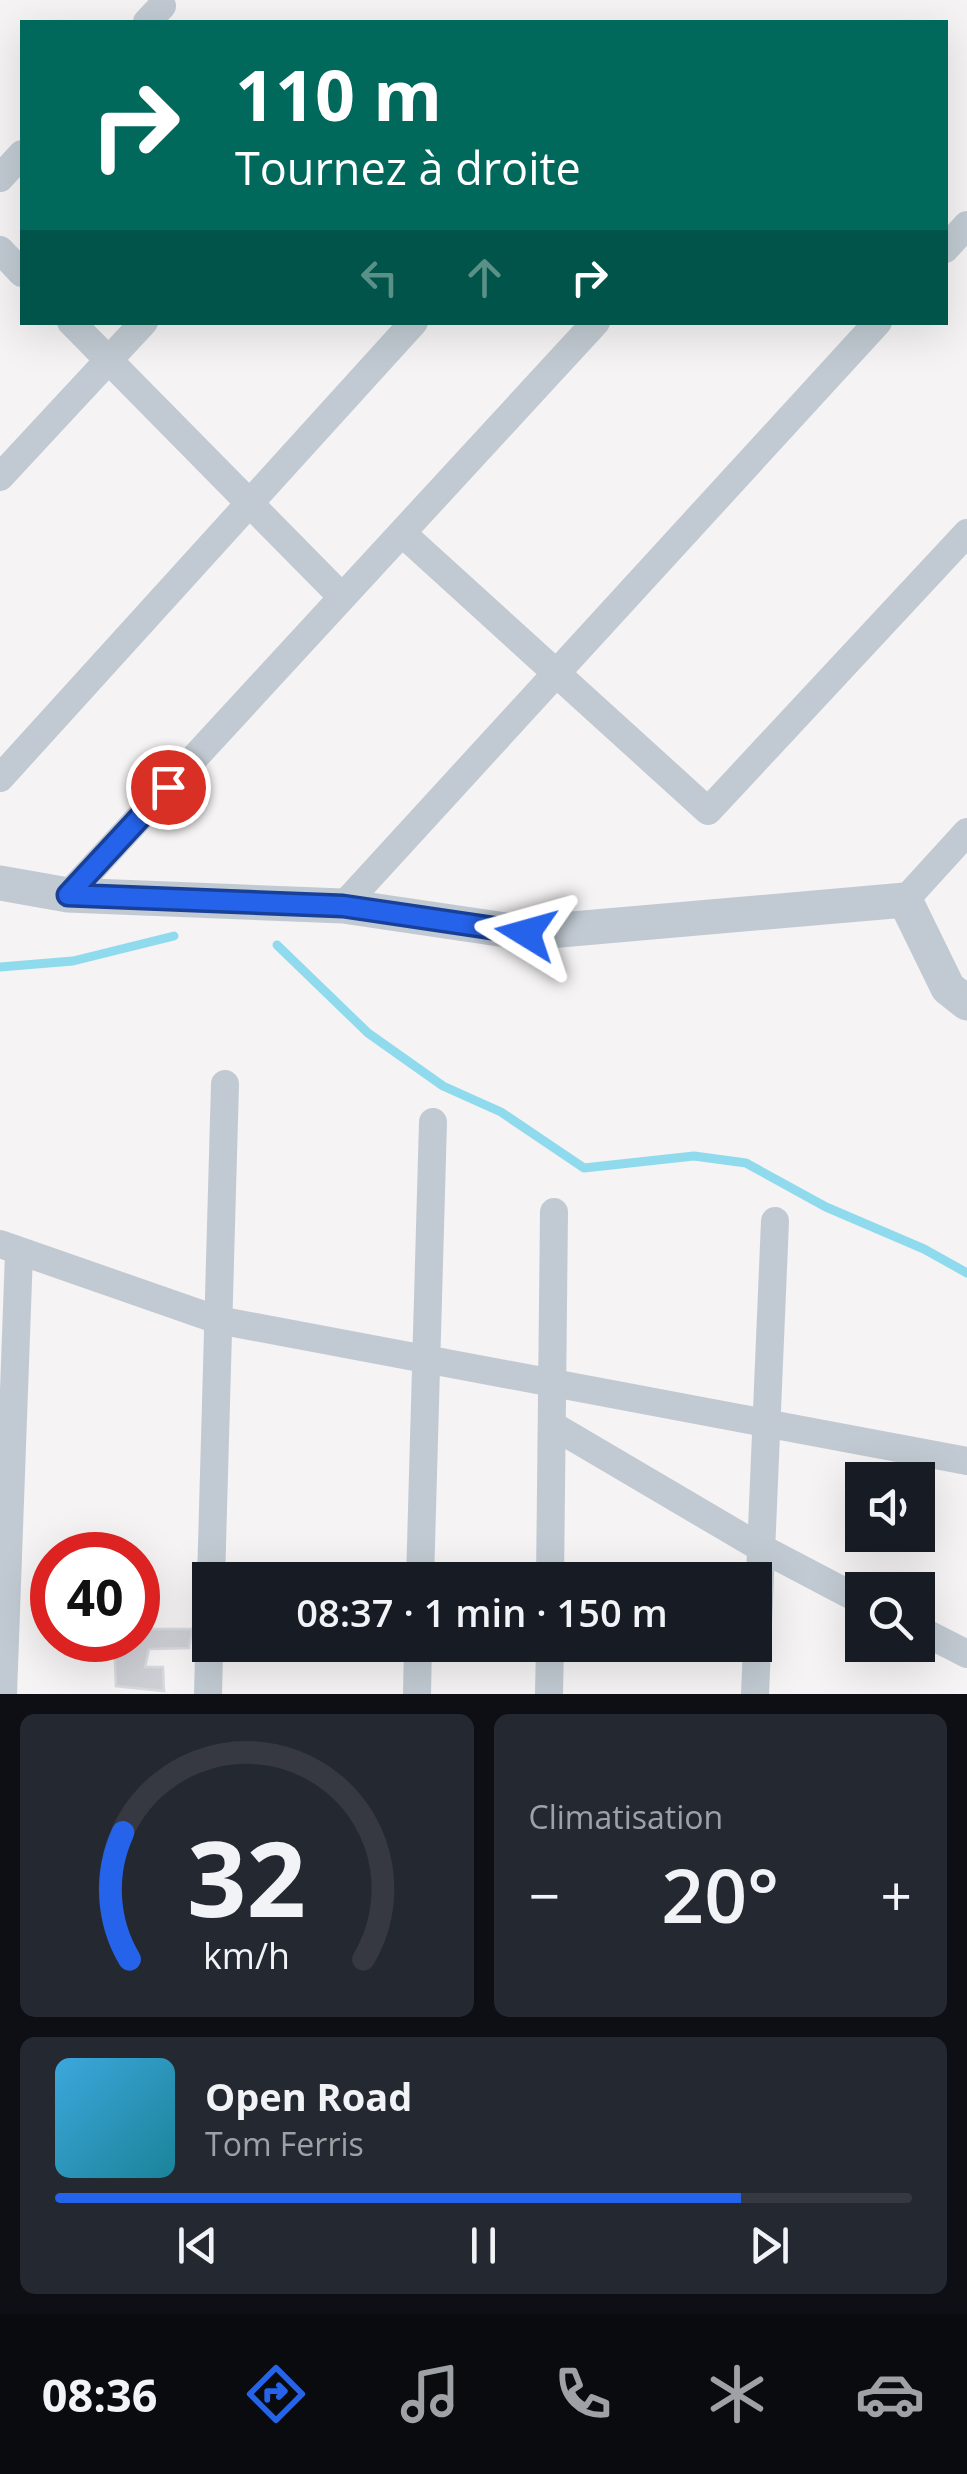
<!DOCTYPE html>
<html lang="fr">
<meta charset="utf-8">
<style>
body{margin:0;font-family:"Open Sans",sans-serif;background:#242831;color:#f1f3f6;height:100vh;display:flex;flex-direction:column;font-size:38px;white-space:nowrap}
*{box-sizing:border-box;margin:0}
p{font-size:32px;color:#9ea1a6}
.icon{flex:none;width:55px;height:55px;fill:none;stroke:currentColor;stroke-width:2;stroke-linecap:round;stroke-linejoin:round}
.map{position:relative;height:1694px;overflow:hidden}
.sheet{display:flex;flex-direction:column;gap:20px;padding:20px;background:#0d0f14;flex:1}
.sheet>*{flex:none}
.guide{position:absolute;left:20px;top:20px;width:928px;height:305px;border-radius:0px;box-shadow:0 10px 40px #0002;background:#00695c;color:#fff;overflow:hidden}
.controls{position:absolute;left:845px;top:1462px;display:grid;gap:20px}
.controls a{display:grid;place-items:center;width:90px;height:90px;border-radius:0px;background:#171b24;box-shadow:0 10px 40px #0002;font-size:50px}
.speed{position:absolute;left:30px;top:1532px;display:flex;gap:20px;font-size:50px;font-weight:700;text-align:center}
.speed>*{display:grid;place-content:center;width:130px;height:130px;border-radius:50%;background:#171b24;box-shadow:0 10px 40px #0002;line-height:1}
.speed .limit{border:15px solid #d22;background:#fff;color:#111}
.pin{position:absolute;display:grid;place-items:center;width:85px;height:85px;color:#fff;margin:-42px;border:5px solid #fff;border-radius:50%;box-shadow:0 2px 10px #0007}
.me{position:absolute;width:110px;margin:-55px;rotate:278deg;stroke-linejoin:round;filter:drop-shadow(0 0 8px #0008)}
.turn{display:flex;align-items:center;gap:35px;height:210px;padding:0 50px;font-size:45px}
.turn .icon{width:130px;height:130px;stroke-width:2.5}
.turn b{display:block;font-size:70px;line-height:85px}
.lanes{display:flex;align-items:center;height:95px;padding:0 50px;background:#0003;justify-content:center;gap:50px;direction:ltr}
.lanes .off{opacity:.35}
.big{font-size:75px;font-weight:600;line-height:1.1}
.sheet .tile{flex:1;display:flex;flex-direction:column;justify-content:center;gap:15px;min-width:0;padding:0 35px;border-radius:15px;background:#242831}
.sheet .dial{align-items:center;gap:0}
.dial svg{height:260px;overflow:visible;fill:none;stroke:#363941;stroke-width:7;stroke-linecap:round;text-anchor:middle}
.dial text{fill:#f1f3f6;stroke:none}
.song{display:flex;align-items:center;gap:30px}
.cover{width:120px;height:120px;border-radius:15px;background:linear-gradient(135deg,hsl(200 70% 55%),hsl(190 70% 35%))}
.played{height:10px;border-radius:5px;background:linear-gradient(90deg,#2563eb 80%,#363941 80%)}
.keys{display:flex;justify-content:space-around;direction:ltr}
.heat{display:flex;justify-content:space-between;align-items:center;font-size:55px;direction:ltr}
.sheet .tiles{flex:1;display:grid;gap:20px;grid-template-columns:1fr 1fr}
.tile:last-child{grid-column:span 2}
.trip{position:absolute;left:192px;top:1562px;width:580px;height:100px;border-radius:0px;background:#171b24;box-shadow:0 10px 40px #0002;font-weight:600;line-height:100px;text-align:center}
.tab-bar{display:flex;height:160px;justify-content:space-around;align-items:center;background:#090b0e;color:#9ea1a6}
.tab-bar .icon{width:70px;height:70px}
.tab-bar .on{color:#2563eb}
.tab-bar b{font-size:45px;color:#f1f3f6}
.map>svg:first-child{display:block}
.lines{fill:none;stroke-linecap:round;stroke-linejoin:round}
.stream{stroke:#90daee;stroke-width:9}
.building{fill:#cdcfd5;stroke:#d7d9de;stroke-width:2.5}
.minor{stroke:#c1cad2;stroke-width:28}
.tertiary{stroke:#c1cad2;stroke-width:35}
.route-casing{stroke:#184099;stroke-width:25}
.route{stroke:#2563eb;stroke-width:18}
</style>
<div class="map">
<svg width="967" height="1694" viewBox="0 0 967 1694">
<rect width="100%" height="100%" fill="#f5f3f3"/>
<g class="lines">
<path class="stream" d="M 277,945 L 368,1033 L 443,1086 L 501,1112 L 584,1168 L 694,1156 L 746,1163 L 826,1207 L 924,1249 L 967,1273
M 0,967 L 73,961 L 174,936"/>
</g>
<path class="building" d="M 138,1629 L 192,1629 L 189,1648 L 149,1649 L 145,1667 L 163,1667 L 164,1691 L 116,1686 L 114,1640 L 138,1640 Z"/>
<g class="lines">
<path class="minor" d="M 147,22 L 162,6
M 0,178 L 22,154
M 945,249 L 967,225
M 0,250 L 22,273
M 71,322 L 342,597
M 0,477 L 144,322
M 402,533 L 708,811 L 967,533
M 0,778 L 414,322
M 68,895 L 596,322
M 905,900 L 967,832
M 343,906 L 878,322
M 0,1244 L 218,1320 L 967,1461
M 552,1425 L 761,1548 L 862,1601
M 211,1580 L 225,1084
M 420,1580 L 433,1122
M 550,1580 L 554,1212
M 918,1629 L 967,1654
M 3,1694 L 19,1253
M 208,1694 L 210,1620
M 417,1694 L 418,1645
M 549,1694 L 550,1645
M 755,1694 L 775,1221"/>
<path class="tertiary" d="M 0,883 L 68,895 L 343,906 L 526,933 L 905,900 L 948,988 L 967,1003"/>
</g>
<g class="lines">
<defs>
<path id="route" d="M 168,787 L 68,895 L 343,906 L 526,933"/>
</defs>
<use href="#route" class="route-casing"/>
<use href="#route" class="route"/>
</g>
</svg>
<div class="controls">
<a><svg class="icon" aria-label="sound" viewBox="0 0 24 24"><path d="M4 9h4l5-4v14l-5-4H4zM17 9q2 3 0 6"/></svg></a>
<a><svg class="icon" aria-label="search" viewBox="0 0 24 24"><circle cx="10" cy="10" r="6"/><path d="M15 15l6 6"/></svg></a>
</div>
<div class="speed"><div class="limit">40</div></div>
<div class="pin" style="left:168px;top:787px;background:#d93025"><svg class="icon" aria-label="arrive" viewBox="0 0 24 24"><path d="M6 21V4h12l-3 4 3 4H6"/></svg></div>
<svg class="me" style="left:526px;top:933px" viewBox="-20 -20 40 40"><path d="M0-17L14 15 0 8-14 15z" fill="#2563eb" stroke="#fff" stroke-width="4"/></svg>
<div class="trip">08:37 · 1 min · 150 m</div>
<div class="guide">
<div class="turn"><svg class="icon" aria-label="right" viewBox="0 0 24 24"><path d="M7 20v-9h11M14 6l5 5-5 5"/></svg><div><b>110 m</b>Tournez à droite</div></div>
<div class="lanes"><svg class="icon off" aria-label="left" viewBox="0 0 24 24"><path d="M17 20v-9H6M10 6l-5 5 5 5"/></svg><svg class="icon off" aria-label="ahead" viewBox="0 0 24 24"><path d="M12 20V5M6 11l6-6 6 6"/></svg><svg class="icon" aria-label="right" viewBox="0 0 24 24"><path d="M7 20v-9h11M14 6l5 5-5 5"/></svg></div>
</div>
</div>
<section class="sheet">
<div class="tiles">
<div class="tile dial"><svg viewBox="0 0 100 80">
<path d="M14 69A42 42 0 1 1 86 69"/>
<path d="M14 69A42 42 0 0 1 12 30" stroke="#2563eb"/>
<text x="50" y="56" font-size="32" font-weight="700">32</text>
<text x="50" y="72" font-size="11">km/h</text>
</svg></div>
<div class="tile"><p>Climatisation</p>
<div class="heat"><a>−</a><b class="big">20°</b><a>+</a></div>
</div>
<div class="tile">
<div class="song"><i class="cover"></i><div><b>Open Road</b><p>Tom Ferris</p></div></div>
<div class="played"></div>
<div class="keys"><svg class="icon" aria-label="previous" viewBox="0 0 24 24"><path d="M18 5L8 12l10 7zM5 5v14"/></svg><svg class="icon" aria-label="pause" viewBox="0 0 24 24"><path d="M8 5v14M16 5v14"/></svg><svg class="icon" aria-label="next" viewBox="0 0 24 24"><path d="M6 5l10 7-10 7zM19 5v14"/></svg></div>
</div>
</div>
</section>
<nav class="tab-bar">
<b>08:36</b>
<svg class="icon on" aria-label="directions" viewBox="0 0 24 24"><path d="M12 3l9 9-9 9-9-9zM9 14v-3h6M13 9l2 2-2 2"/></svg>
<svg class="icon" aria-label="music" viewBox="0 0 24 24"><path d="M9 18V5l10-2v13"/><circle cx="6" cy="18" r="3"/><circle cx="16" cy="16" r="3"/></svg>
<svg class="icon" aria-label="phone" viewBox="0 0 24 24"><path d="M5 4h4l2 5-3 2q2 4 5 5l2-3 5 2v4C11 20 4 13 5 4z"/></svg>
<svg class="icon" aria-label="climate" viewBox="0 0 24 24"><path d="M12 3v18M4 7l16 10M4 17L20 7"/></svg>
<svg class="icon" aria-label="car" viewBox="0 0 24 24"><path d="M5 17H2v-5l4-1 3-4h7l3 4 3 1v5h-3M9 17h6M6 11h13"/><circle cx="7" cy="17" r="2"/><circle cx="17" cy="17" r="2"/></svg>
</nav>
